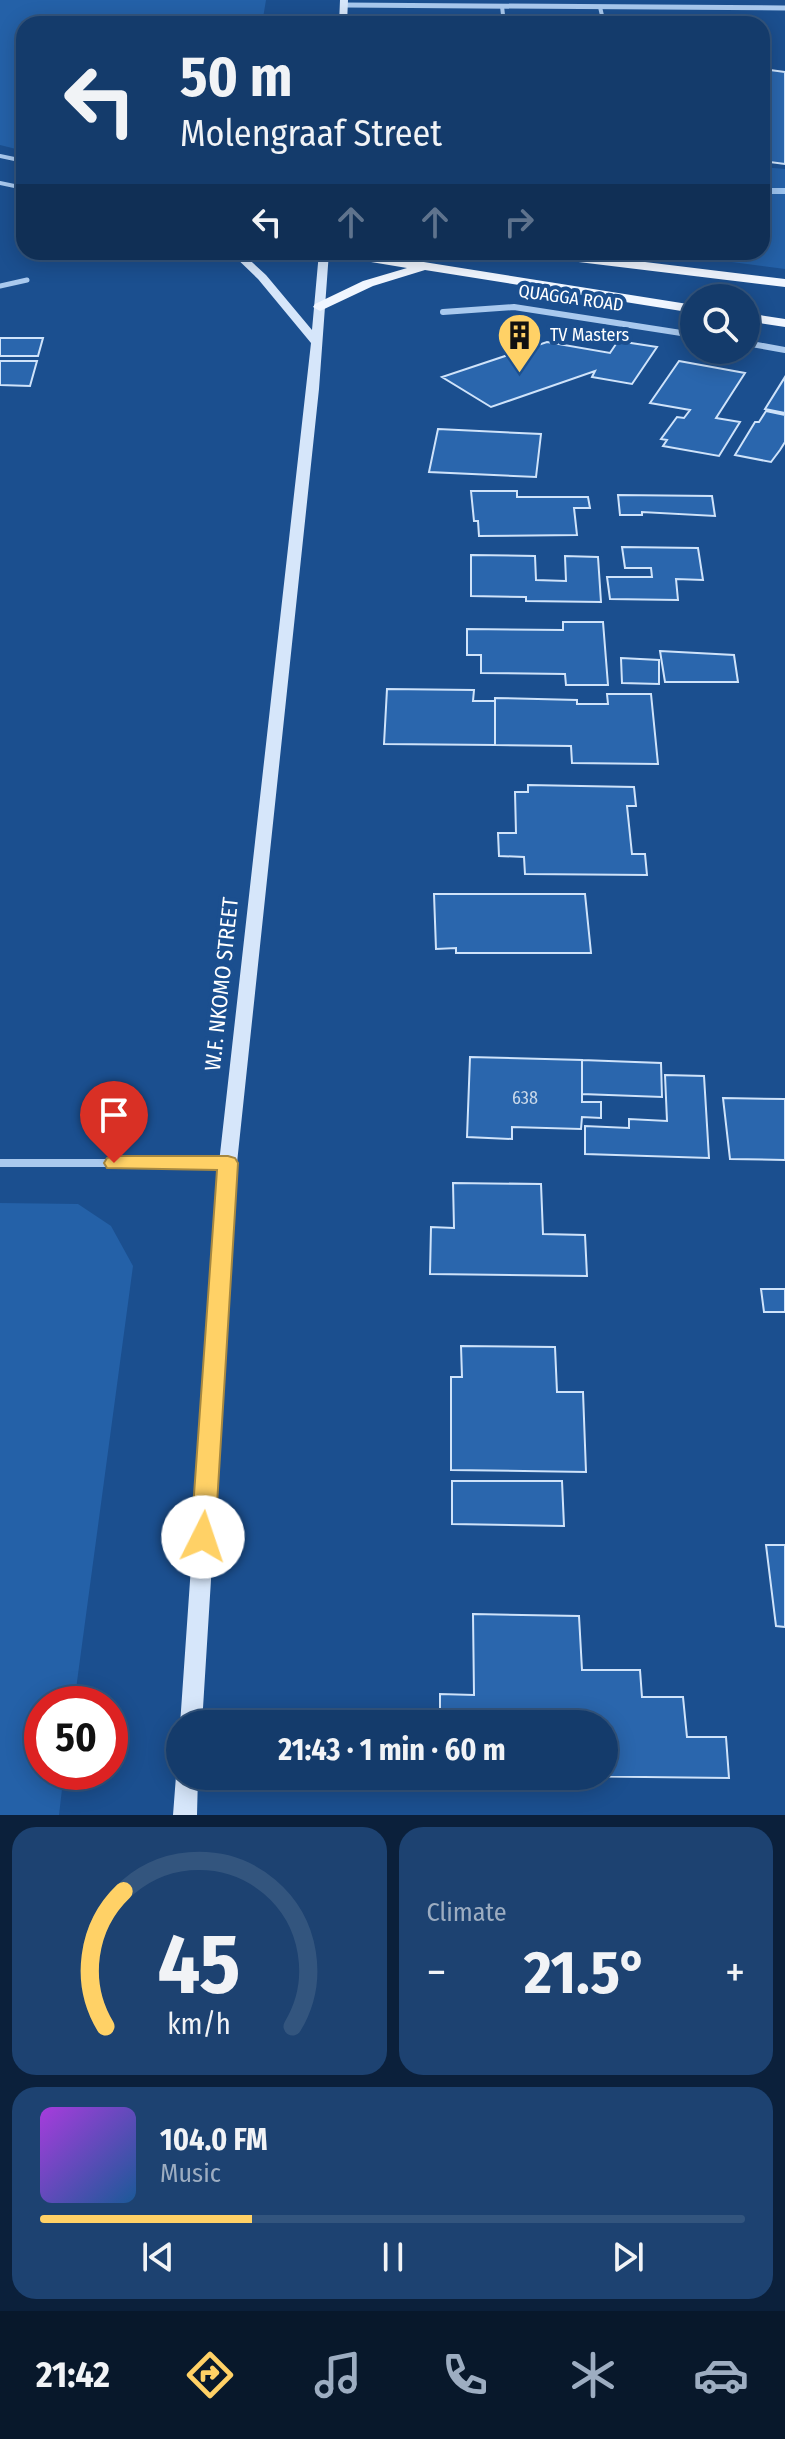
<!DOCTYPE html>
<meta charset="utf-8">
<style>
body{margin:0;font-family:"Fira Sans Condensed",sans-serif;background:#1d4271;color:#f1f3f6;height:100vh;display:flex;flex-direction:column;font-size:30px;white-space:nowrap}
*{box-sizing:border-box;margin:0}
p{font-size:26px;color:#9dadc1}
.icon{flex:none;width:44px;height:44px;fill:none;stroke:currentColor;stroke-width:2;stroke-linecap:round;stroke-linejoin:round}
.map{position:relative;height:1815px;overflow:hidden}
.sheet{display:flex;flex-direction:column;gap:12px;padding:12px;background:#0b203b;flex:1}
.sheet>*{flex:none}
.hud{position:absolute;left:16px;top:16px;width:754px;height:244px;border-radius:24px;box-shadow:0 4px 20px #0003,0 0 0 2px #33557e;background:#143b6b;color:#f1f3f6;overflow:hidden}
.fabs{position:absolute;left:680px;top:284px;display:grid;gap:16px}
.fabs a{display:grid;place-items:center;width:80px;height:80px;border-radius:50%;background:#143b6b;box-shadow:0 4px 20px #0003,0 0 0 2px #33557e;font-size:40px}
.speed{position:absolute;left:24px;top:1686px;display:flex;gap:16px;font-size:40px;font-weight:700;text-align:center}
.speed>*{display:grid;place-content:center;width:104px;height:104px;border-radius:50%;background:#143b6b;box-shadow:0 4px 20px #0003,0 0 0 2px #33557e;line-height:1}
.speed .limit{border:12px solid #d22;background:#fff;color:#111}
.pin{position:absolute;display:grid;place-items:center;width:68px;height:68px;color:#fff;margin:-82px -34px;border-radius:50% 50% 50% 0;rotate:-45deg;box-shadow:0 0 8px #0007}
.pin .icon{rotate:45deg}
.me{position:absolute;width:88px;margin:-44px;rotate:4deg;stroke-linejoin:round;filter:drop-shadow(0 0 6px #0008)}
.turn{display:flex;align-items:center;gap:28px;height:168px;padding:0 32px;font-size:36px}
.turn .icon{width:104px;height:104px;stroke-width:2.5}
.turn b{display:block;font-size:56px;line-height:68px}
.lanes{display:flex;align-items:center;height:76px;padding:0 32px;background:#0003;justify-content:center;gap:40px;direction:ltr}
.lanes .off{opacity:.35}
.big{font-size:60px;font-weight:700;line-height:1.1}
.sheet .widget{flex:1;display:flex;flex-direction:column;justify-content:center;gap:12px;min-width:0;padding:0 28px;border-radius:24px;background:#1d4271}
.sheet .dial{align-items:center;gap:0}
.dial svg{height:208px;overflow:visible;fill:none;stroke:#33557e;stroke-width:7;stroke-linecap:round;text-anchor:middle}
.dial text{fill:#f1f3f6;stroke:none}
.song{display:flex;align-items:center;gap:24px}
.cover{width:96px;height:96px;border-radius:12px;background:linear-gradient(135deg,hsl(280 70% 55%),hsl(210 70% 35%))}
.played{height:8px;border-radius:4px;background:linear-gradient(90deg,#ffd166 30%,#33557e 30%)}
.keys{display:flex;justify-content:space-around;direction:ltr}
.heat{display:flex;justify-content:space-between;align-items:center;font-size:44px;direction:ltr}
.sheet .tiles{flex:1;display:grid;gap:12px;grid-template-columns:1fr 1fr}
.widget:last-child{grid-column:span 2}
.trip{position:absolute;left:166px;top:1710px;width:452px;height:80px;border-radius:40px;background:#143b6b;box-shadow:0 4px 20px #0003,0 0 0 2px #33557e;font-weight:700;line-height:80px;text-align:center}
.dock{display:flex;height:128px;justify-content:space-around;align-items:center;background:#08182b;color:#9dadc1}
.dock .icon{width:56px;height:56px}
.dock .current{color:#ffd166}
.dock b{font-size:36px;color:#f1f3f6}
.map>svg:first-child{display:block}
.green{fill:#2461a8}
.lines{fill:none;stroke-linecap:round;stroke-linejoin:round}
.stream{fill:#9cc4f0;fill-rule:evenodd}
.building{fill:#2a66ad;stroke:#cfe3fa;stroke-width:2}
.lane{stroke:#a9c9ee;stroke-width:4}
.street-far2{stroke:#a9c9ee;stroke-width:5}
.street-far1{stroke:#a9c9ee;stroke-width:6}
.street{stroke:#a9c9ee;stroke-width:8}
.secondary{fill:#d6e6fa;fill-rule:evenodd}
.primary{fill:#f0f6ff;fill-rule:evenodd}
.route{fill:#ffd166;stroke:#a68842;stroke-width:2}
.labels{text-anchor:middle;stroke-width:8;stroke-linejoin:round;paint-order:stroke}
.far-street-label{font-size:18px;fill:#fff;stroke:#1b4f8f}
.far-poi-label{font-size:18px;fill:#fff;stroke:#1b4f8f;text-anchor:start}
.number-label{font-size:18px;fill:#cad9ea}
.street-label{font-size:22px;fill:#fff;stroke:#1b4f8f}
</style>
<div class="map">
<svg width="785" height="1815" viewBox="0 0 785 1815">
<rect width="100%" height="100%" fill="#1b4f8f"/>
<path class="green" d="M 0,0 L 266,0 L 262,24 L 24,24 L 24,151 L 0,145 Z
M 762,167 L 785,169 L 785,269 L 656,252 L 762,252 Z
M 0,1203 L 78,1204 L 111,1226 L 133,1266 L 74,1704 L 42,1704 L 42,1772 L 64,1772 L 59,1815 L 0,1815 Z"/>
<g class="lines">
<path class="stream" d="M 762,188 L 785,188 L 785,194 L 762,194 Z"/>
</g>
<path class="building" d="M 770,70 L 785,72 L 785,164 L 762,161 L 762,74 L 767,75 Z
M 0,338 L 43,338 L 38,356 L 0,356 Z
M 618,341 L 657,347 L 632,384 L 592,377 L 595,371 L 491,407 L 442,377 L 547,342 L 610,353 Z
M 0,361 L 37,361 L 30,386 L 0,385 Z
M 679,361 L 745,373 L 716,418 L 740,422 L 719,456 L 663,446 L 667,440 L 661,439 L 677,417 L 684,418 L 690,410 L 650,403 Z
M 785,377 L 785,413 L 765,409 Z
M 766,411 L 785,415 L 785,442 L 780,450 L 771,462 L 735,455 L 755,422 L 759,422 Z
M 438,429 L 541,434 L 536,477 L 429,472 Z
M 471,491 L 517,491 L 517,497 L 588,497 L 590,508 L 574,508 L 577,535 L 479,536 L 478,521 L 474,521 Z
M 618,495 L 712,496 L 715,516 L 642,512 L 642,515 L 620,515 Z
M 622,547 L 698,548 L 703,580 L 676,579 L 678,600 L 610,599 L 607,577 L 652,577 L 651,568 L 625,568 Z
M 471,555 L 535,556 L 536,580 L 566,581 L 565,556 L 598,557 L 601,602 L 526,601 L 526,597 L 471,596 Z
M 563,622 L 603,622 L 608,685 L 566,685 L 565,674 L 481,673 L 481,655 L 467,655 L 467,629 L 563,630 Z
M 660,651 L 734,655 L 738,682 L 665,682 Z
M 621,658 L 659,660 L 659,684 L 622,683 Z
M 387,689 L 474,690 L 473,701 L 495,701 L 495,745 L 384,744 Z
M 607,694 L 651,694 L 658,764 L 572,763 L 571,746 L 495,745 L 495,698 L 577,700 L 577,704 L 608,704 Z
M 528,785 L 634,787 L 636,806 L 627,806 L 632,854 L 645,854 L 647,875 L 525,874 L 524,857 L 499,856 L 498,833 L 516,833 L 515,792 L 528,792 Z
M 434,894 L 585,894 L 591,953 L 456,953 L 456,948 L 436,949 Z
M 470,1057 L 582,1060 L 582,1102 L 601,1102 L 601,1118 L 582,1117 L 581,1129 L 512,1127 L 512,1139 L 467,1137 Z
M 582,1060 L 661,1063 L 662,1097 L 582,1094 Z
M 665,1075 L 704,1076 L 709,1158 L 585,1154 L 585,1126 L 629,1128 L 629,1119 L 667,1121 Z
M 723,1098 L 785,1099 L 785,1160 L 730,1159 Z
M 453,1183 L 541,1184 L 543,1234 L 585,1235 L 587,1276 L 430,1274 L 431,1227 L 454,1228 Z
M 761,1289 L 785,1289 L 785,1312 L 764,1312 Z
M 461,1346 L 555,1347 L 557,1392 L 583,1392 L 586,1472 L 451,1470 L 451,1377 L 462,1377 Z
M 452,1481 L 562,1481 L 564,1526 L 452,1524 Z
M 766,1545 L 785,1545 L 785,1627 L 776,1626 Z
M 473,1614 L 579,1616 L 582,1670 L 640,1670 L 642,1697 L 683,1697 L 687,1737 L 726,1737 L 729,1778 L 559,1776 L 604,1776 L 604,1724 L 440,1724 L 440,1694 L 474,1695 Z"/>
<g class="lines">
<path class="lane" d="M 502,6 L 504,24
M 600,7 L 604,24
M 0,156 L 24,161
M 0,183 L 24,188"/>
<path class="street-far2" d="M 344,5 L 785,8
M 0,286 L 27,280"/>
<path class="street-far1" d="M 443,312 L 514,307 L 694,335
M 746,343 L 785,350"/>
<path class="street" d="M 0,1163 L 227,1163"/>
<path class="secondary" d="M 340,0 L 348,0 L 347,24 L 339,24 Z
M 230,252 L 241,252 L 266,275 L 312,330 L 319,252 L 329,252 L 319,389 L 237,1163 L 202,1724 L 180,1725 L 219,1163 L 311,343 L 258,279 Z
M 180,1768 L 180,1776 L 198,1776 L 197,1815 L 173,1815 L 176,1776 Z"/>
<path class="primary" d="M 328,252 L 361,252 L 694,305 L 694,313 L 425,270 L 373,286 L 320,311 L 313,307 L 315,304 L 363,281 L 407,268 L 335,256 Z
M 522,252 L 563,252 L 785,279 L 785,287 L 529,256 Z
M 746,313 L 785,319 L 785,327 L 746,321 Z"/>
</g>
<path class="route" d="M 114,1156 L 228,1156 L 235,1158 L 238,1163 L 215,1537 L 211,1544 L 203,1547 L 195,1544 L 191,1537 L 217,1170 L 107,1168 L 104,1163 L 107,1158 Z"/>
<defs>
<symbol id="building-pin" viewBox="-11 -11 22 30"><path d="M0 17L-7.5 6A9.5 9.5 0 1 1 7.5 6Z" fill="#ffd166" stroke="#1b4f8f"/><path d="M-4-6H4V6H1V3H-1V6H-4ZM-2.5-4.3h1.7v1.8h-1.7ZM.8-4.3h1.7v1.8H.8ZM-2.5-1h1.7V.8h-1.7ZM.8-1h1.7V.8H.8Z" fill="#111"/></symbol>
</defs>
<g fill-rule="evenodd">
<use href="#building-pin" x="494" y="310" width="51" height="69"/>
</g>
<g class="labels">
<g class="far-street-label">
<text transform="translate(571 298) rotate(8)" y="6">QUAGGA ROAD</text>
</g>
<g class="far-poi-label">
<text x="550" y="341">TV Masters</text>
</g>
<g class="number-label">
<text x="525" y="1104">638</text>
</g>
<g class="street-label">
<text transform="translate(221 984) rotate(-84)" y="8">W.F. NKOMO STREET</text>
</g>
</g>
</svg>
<div class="fabs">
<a><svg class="icon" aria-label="search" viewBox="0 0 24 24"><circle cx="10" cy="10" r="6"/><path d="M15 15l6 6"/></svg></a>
</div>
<div class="speed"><div class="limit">50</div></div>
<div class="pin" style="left:114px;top:1163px;background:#d93025"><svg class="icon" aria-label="arrive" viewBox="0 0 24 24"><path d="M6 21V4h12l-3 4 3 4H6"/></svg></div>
<svg class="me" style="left:203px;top:1537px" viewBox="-20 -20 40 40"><circle r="19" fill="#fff"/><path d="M0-13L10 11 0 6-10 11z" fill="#ffd166"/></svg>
<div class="trip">21:43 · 1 min · 60 m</div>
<div class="hud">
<div class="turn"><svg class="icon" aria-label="left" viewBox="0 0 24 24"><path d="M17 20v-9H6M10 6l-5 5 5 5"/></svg><div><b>50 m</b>Molengraaf Street</div></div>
<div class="lanes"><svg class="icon" aria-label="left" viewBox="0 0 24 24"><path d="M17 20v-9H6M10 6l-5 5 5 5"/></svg><svg class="icon off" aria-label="ahead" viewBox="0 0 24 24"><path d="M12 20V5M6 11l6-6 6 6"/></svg><svg class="icon off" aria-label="ahead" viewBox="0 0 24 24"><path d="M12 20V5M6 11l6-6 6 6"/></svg><svg class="icon off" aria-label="right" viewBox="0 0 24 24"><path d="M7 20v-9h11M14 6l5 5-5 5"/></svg></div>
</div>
</div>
<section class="sheet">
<div class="tiles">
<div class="widget dial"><svg viewBox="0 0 100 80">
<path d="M14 69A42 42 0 1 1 86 69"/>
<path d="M14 69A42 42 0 0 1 21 17" stroke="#ffd166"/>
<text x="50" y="56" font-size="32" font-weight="700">45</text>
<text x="50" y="72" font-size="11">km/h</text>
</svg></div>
<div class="widget"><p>Climate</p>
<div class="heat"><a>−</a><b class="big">21.5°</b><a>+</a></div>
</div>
<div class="widget">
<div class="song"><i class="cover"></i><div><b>104.0 FM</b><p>Music</p></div></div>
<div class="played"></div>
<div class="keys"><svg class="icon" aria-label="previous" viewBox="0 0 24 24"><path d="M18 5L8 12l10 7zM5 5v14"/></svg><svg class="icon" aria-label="pause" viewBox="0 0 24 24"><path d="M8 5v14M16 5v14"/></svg><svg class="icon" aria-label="next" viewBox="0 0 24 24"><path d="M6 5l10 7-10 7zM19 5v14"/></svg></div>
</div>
</div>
</section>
<nav class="dock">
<b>21:42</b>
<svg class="icon current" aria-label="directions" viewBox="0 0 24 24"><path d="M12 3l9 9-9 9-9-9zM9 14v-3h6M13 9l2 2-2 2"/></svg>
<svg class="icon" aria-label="music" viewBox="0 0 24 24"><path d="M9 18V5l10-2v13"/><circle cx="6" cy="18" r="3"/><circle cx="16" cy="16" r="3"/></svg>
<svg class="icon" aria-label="phone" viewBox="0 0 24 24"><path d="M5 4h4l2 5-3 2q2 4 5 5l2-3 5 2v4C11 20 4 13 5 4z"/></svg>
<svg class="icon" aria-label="climate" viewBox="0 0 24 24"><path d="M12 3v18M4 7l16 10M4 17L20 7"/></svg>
<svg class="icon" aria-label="car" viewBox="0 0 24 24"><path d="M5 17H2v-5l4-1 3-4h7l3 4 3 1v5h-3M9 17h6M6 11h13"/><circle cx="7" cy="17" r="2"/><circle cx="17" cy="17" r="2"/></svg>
</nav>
